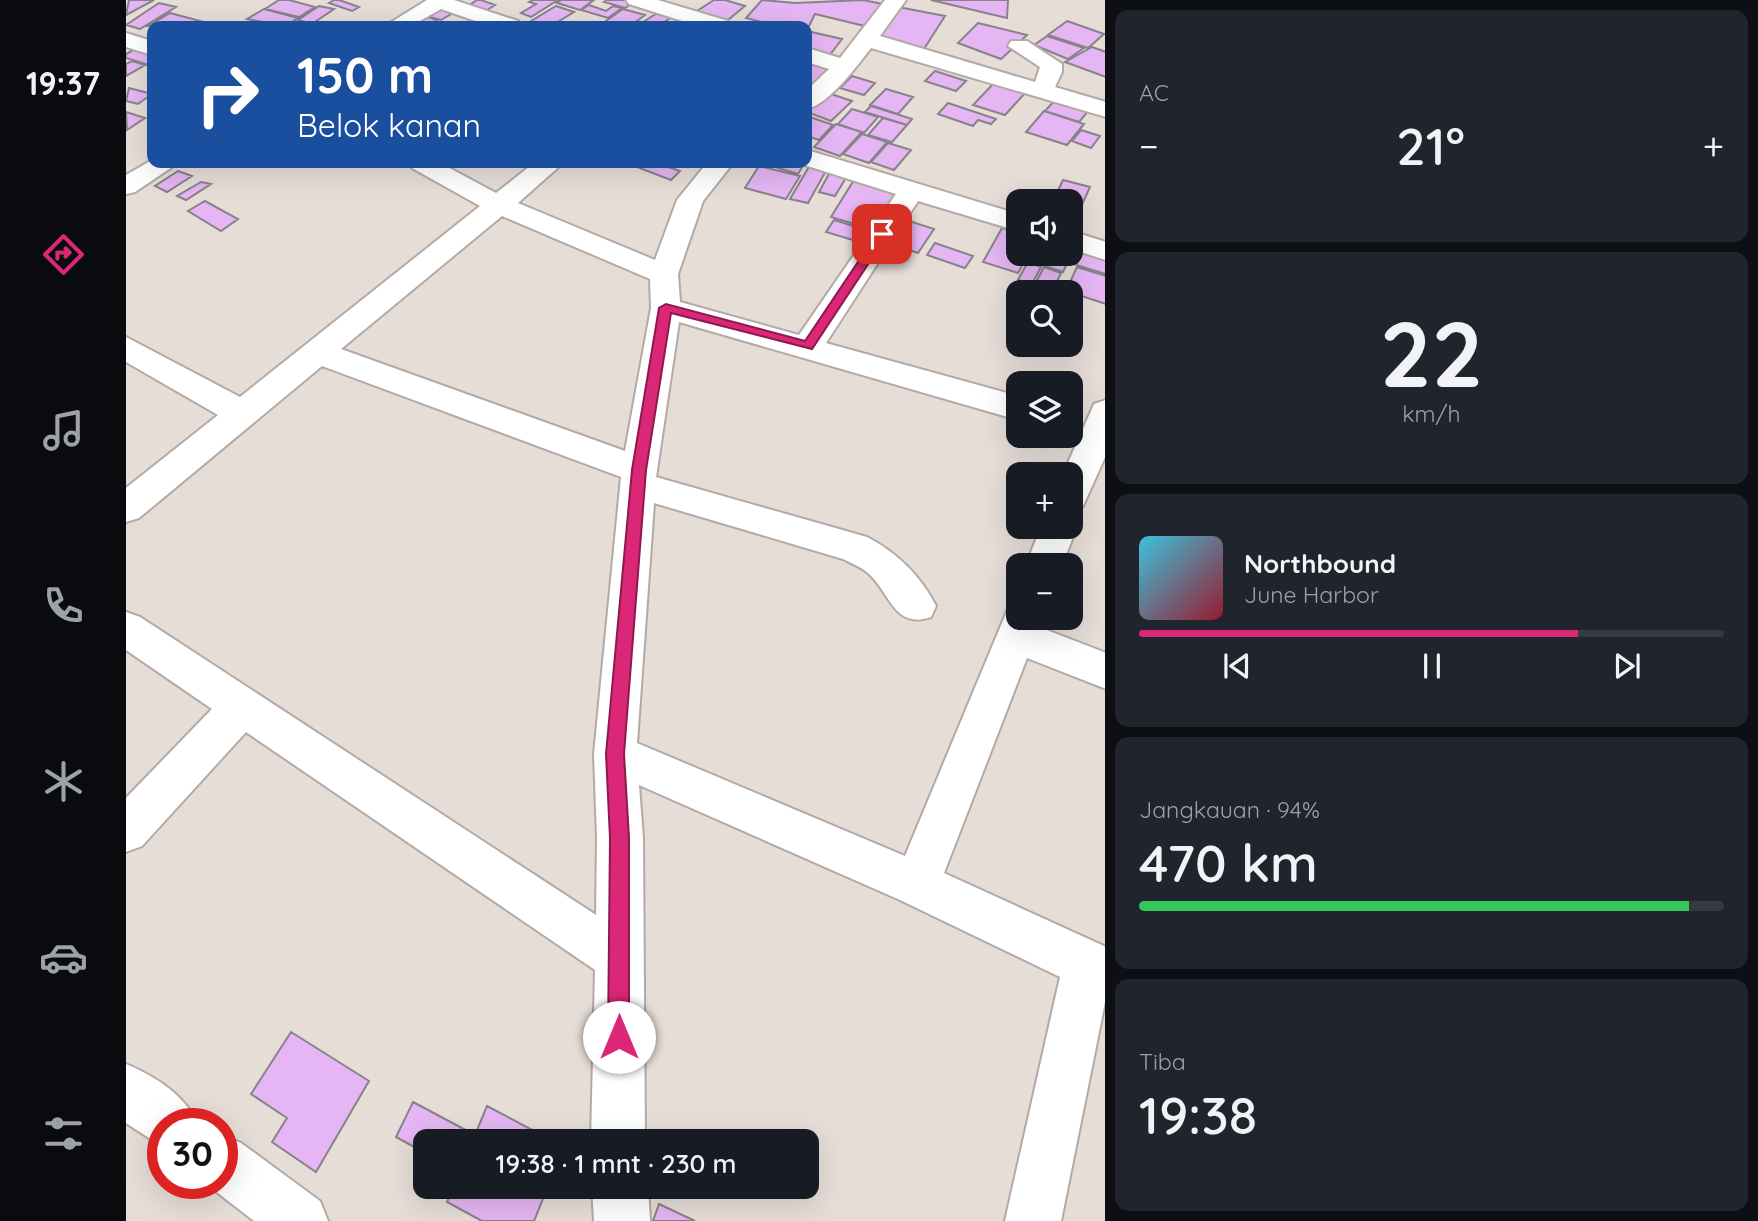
<!DOCTYPE html>
<html lang="id">
<meta charset="utf-8">
<style>
body{margin:0;font-family:Quicksand,sans-serif;background:#20242c;color:#f1f3f6;height:100vh;display:flex;flex-direction:column;font-size:26px;white-space:nowrap}
*{box-sizing:border-box;margin:0}
p{font-size:23px;color:#9ea1a6}
.icon{flex:none;width:38px;height:38px;fill:none;stroke:currentColor;stroke-width:2;stroke-linecap:round;stroke-linejoin:round}
.map{position:relative;flex:1;overflow:hidden}
.side{display:flex;flex-direction:column;gap:10px;padding:10px;background:#0d0f14;width:653px}
.side>*{flex:none}
.banner{position:absolute;left:21px;top:21px;width:665px;height:147px;border-radius:14px;box-shadow:0 7px 28px #0002;background:#1a4fa0;color:#fff;overflow:hidden}
.tools{position:absolute;left:880px;top:189px;display:grid;gap:14px}
.tools a{display:grid;place-items:center;width:77px;height:77px;border-radius:14px;background:#171b24;box-shadow:0 7px 28px #0002;font-size:35px}
.speed{position:absolute;left:21px;top:1108px;display:flex;gap:14px;font-size:35px;font-weight:700;text-align:center}
.speed>*{display:grid;place-content:center;width:91px;height:91px;border-radius:50%;background:#171b24;box-shadow:0 7px 28px #0002;line-height:1}
.speed .limit{border:10px solid #d22;background:#fff;color:#111}
.pin{position:absolute;display:grid;place-items:center;width:60px;height:60px;color:#fff;margin:-30px;border-radius:14px;box-shadow:0 4px 10px #0006}
.me{position:absolute;width:77px;margin:-38px;rotate:0deg;stroke-linejoin:round;filter:drop-shadow(0 0 5px #0008)}
.turn{display:flex;align-items:center;gap:24px;height:147px;padding:0 35px;font-size:32px}
.turn .icon{width:91px;height:91px;stroke-width:2.5}
.turn b{display:block;font-size:49px;line-height:60px}
.big{font-size:52px;font-weight:600;line-height:1.1}
.side .card{flex:1;display:flex;flex-direction:column;justify-content:center;gap:10px;min-width:0;padding:0 24px;border-radius:14px;background:#20242c}
.side .dial{align-items:center;gap:0}
.dial b{font-size:91px;line-height:1}
.song{display:flex;align-items:center;gap:21px}
.cover{width:84px;height:84px;border-radius:10px;background:linear-gradient(135deg,hsl(190 70% 55%),hsl(350 70% 35%))}
.played{height:7px;border-radius:4px;background:linear-gradient(90deg,#db2777 75%,#363941 75%)}
.keys{display:flex;justify-content:space-around;direction:ltr}
.heat{display:flex;justify-content:space-between;align-items:center;font-size:38px;direction:ltr}
.charge{height:10px;border-radius:5px;background:linear-gradient(90deg,#34c759 94%,#363941 0)}
.trip{position:absolute;left:287px;top:1129px;width:406px;height:70px;border-radius:14px;background:#171b24;box-shadow:0 7px 28px #0002;font-weight:600;line-height:70px;text-align:center}
main{display:flex;flex:1;min-height:0}
.tabs{display:flex;flex-direction:column;width:126px;justify-content:space-around;align-items:center;background:#090b0e;color:#9ea1a6}
.tabs .icon{width:49px;height:49px}
.tabs .active{color:#db2777}
.tabs b{font-size:32px;color:#f1f3f6}
.map>svg:first-child{display:block}
.building{fill:#e5b6f3;stroke:#88838a;stroke-width:2}
.lines{fill:none;stroke-linecap:round;stroke-linejoin:round}
.minor-casing{stroke:#b3aaa5;stroke-width:4}
.minor{fill:#fff;fill-rule:evenodd}
.route{fill:#db2777;stroke:#8e194d;stroke-width:2}
</style>
<main>
<nav class="tabs">
<b>19:37</b>
<svg class="icon active" aria-label="directions" viewBox="0 0 24 24"><path d="M12 3l9 9-9 9-9-9zM9 14v-3h6M13 9l2 2-2 2"/></svg>
<svg class="icon" aria-label="music" viewBox="0 0 24 24"><path d="M9 18V5l10-2v13"/><circle cx="6" cy="18" r="3"/><circle cx="16" cy="16" r="3"/></svg>
<svg class="icon" aria-label="phone" viewBox="0 0 24 24"><path d="M5 4h4l2 5-3 2q2 4 5 5l2-3 5 2v4C11 20 4 13 5 4z"/></svg>
<svg class="icon" aria-label="climate" viewBox="0 0 24 24"><path d="M12 3v18M4 7l16 10M4 17L20 7"/></svg>
<svg class="icon" aria-label="car" viewBox="0 0 24 24"><path d="M5 17H2v-5l4-1 3-4h7l3 4 3 1v5h-3M9 17h6M6 11h13"/><circle cx="7" cy="17" r="2"/><circle cx="17" cy="17" r="2"/></svg>
<svg class="icon" aria-label="filters" viewBox="0 0 24 24"><path d="M4 7h16M4 17h16"/><circle cx="9" cy="7" r="2"/><circle cx="15" cy="17" r="2"/></svg>
</nav>
<div class="map">
<svg width="980" height="1221" viewBox="0 0 980 1221">
<rect width="100%" height="100%" fill="#e6ddd7"/>
<path class="building" d="M 3,0 L 28,0 L 0,15 Z
M 153,0 L 163,0 L 189,7 L 173,17 L 139,9 Z
M 208,0 L 213,0 L 233,7 L 226,11 L 203,3 Z
M 351,0 L 355,0 L 369,5 L 353,15 L 337,9 Z
M 407,0 L 432,0 L 405,17 L 395,13 L 410,4 L 403,2 Z
M 435,0 L 468,0 L 454,10 L 431,3 Z
M 481,0 L 500,0 L 508,2 L 499,8 L 478,2 Z
M 588,0 L 599,0 L 619,6 L 597,24 L 568,13 Z
M 636,0 L 669,3 L 737,0 L 757,4 L 743,27 L 689,14 L 681,30 L 681,26 L 651,26 L 620,18 Z
M 805,0 L 882,0 L 881,18 Z
M 33,3 L 50,7 L 14,29 L 0,25 Z
M 463,5 L 480,11 L 487,6 L 496,8 L 482,18 L 455,10 Z
M 193,6 L 208,9 L 186,24 L 172,20 Z
M 430,6 L 448,12 L 425,26 L 402,23 Z
M 309,7 L 327,13 L 315,20 L 297,15 Z
M 772,7 L 819,16 L 796,52 L 745,38 Z
M 138,9 L 172,18 L 159,26 L 121,19 Z
M 497,9 L 519,15 L 504,26 L 477,23 Z
M 536,10 L 549,15 L 532,26 L 511,26 Z
M 44,13 L 82,23 L 77,26 L 22,26 Z
M 296,15 L 311,20 L 301,26 L 285,22 Z
M 941,21 L 978,34 L 962,48 L 922,35 Z
M 852,23 L 901,35 L 875,59 L 832,43 Z
M 681,31 L 716,39 L 703,56 L 681,49 Z
M 921,36 L 958,48 L 942,59 L 908,45 Z
M 15,46 L 26,49 L 26,66 L 0,58 L 0,54 Z
M 966,47 L 980,52 L 980,77 L 939,62 Z
M 6,61 L 19,65 L 0,76 L 0,64 Z
M 687,62 L 711,69 L 691,89 L 681,86 L 681,68 Z
M 809,71 L 840,81 L 830,91 L 799,81 Z
M 726,76 L 749,83 L 738,95 L 714,88 Z
M 869,82 L 900,92 L 879,115 L 847,105 Z
M 3,88 L 26,94 L 12,104 L 0,101 Z
M 760,89 L 787,97 L 772,114 L 744,105 Z
M 702,93 L 726,101 L 705,121 L 681,112 Z
M 930,99 L 963,110 L 953,122 L 919,111 Z
M 822,103 L 870,119 L 865,124 L 852,120 L 847,126 L 812,114 Z
M 745,106 L 786,119 L 781,125 L 739,112 Z
M 726,109 L 752,117 L 738,133 L 712,124 Z
M 918,111 L 958,124 L 941,145 L 900,132 Z
M 0,112 L 19,118 L 1,130 Z
M 681,116 L 707,125 L 693,140 L 681,136 Z
M 757,118 L 781,125 L 766,142 L 742,135 Z
M 710,124 L 736,132 L 714,156 L 688,147 Z
M 955,130 L 974,136 L 965,148 L 946,141 Z
M 736,134 L 761,142 L 743,163 L 717,154 Z
M 762,143 L 785,150 L 768,170 L 745,162 Z
M 517,163 L 530,163 L 554,171 L 545,180 L 511,167 Z
M 636,163 L 673,163 L 678,164 L 672,174 Z
M 684,165 L 701,169 L 682,203 L 664,199 Z
M 633,166 L 674,176 L 660,199 L 619,188 Z
M 52,171 L 66,176 L 41,192 L 29,186 Z
M 704,172 L 721,176 L 709,196 L 693,192 Z
M 728,180 L 772,192 L 749,230 L 705,217 Z
M 937,180 L 964,187 L 947,225 L 945,201 L 927,201 Z
M 75,182 L 85,184 L 60,200 L 51,196 Z
M 79,201 L 112,219 L 95,231 L 62,211 Z
M 708,220 L 734,228 L 727,240 L 700,232 Z
M 780,220 L 808,229 L 792,253 L 763,243 Z
M 876,228 L 892,233 L 892,254 L 903,254 L 892,273 L 857,262 Z
M 809,243 L 847,256 L 839,268 L 801,255 Z
M 959,246 L 980,253 L 980,274 L 950,265 Z
M 908,254 L 941,254 L 945,255 L 937,272 L 904,261 Z
M 902,262 L 915,267 L 906,284 L 892,280 Z
M 918,267 L 935,273 L 927,290 L 909,284 Z
M 951,267 L 980,276 L 980,304 L 940,291 Z
M 165,1032 L 243,1081 L 190,1172 L 146,1142 L 161,1118 L 125,1094 Z
M 287,1102 L 349,1135 L 361,1106 L 427,1141 L 299,1141 L 299,1153 L 270,1137 Z
M 328,1186 L 422,1186 L 408,1221 L 356,1221 L 321,1202 Z
M 533,1204 L 569,1221 L 527,1221 Z"/>
<g class="lines">
<defs>
<path id="minor" d="M 301,0 L 328,0 L 392,21 L 395,26 L 364,26 L 315,9 L 285,26 L 259,26 Z
M 500,0 L 532,0 L 602,21 L 605,26 L 572,26 L 503,4 Z
M 759,0 L 780,0 L 754,36 L 909,82 L 914,67 L 882,46 L 885,41 L 901,41 L 936,64 L 936,72 L 929,87 L 980,102 L 980,117 L 745,48 C 731,66 703,104 681,109 L 681,90 L 703,69 L 681,62 L 681,48 L 714,58 Z
M 0,33 L 26,41 L 26,55 L 0,47 Z
M 681,150 L 892,214 L 892,231 L 792,201 L 700,343 L 892,396 L 892,420 L 553,322 L 530,477 L 741,537 C 770,552 795,576 810,606 L 805,617 C 768,630 764,592 742,573 C 735,567 725,563 717,559 L 528,503 L 511,743 L 779,856 L 883,606 L 892,603 L 892,618 L 916,618 L 913,627 L 980,653 L 980,689 L 901,658 L 818,873 L 980,947 L 980,997 L 935,1221 L 879,1221 L 934,977 L 774,900 L 513,785 L 517,838 L 519,1141 L 465,1141 L 469,970 L 120,732 L 16,846 L 0,852 L 0,798 L 86,709 L 0,650 L 0,612 L 14,617 L 470,915 L 471,838 L 468,754 L 495,477 L 196,366 L 13,518 L 0,522 L 0,488 L 92,415 L 0,362 L 0,337 L 114,397 L 354,206 L 286,168 L 282,163 L 314,163 L 370,193 L 408,163 L 437,163 L 392,203 L 529,260 L 551,200 L 581,163 L 607,163 L 577,201 L 552,274 L 554,302 L 673,335 L 770,194 L 672,163 L 681,163 ZM 376,216 L 524,279 L 525,308 L 499,451 L 215,349 Z
M 26,160 L 26,163 L 52,163 L 9,192 L 0,194 L 0,175 Z
M 945,231 L 980,242 L 980,260 L 945,249 Z
M 980,400 L 980,455 L 957,506 L 945,510 L 945,474 L 937,474 L 968,404 Z
M 945,517 L 951,527 L 936,565 L 900,565 L 915,527 L 945,527 Z
M 0,1064 C 28,1076 60,1095 71,1124 L 37,1124 L 37,1147 L 0,1123 Z
M 96,1135 L 115,1143 L 194,1201 L 202,1221 L 128,1221 L 79,1183 L 96,1183 Z
M 466,1186 L 522,1186 L 524,1221 L 468,1221 Z"/>
</defs>
<use href="#minor" class="minor-casing"/>
<use href="#minor" class="minor"/>
</g>
<path class="route" d="M 756,231 L 762,234 L 686,349 L 545,313 L 520,470 L 498,754 L 503,838 L 503,1037 L 500,1044 L 493,1047 L 485,1044 L 482,1037 L 484,838 L 480,754 L 506,470 L 533,308 L 540,304 L 679,341 L 752,232 Z"/>
</svg>
<div class="tools">
<a><svg class="icon" aria-label="sound" viewBox="0 0 24 24"><path d="M4 9h4l5-4v14l-5-4H4zM17 9q2 3 0 6"/></svg></a>
<a><svg class="icon" aria-label="search" viewBox="0 0 24 24"><circle cx="10" cy="10" r="6"/><path d="M15 15l6 6"/></svg></a>
<a><svg class="icon" aria-label="layers" viewBox="0 0 24 24"><path d="M12 4l9 5-9 5-9-5zM3 14l9 5 9-5"/></svg></a>
<a>+</a>
<a>−</a>
</div>
<div class="speed"><div class="limit">30</div></div>
<div class="pin" style="left:756px;top:234px;background:#d93025"><svg class="icon" aria-label="arrive" viewBox="0 0 24 24"><path d="M6 21V4h12l-3 4 3 4H6"/></svg></div>
<svg class="me" style="left:493px;top:1037px" viewBox="-20 -20 40 40"><circle r="19" fill="#fff"/><path d="M0-13L10 11 0 6-10 11z" fill="#db2777"/></svg>
<div class="trip">19:38 · 1 mnt · 230 m</div>
<div class="banner">
<div class="turn"><svg class="icon" aria-label="right" viewBox="0 0 24 24"><path d="M7 20v-9h11M14 6l5 5-5 5"/></svg><div><b>150 m</b>Belok kanan</div></div>
</div>
</div>
<section class="side">
<div class="card"><p>AC</p>
<div class="heat"><a>−</a><b class="big">21°</b><a>+</a></div>
</div>
<div class="card dial"><b>22</b><p>km/h</p></div>
<div class="card">
<div class="song"><i class="cover"></i><div><b>Northbound</b><p>June Harbor</p></div></div>
<div class="played"></div>
<div class="keys"><svg class="icon" aria-label="previous" viewBox="0 0 24 24"><path d="M18 5L8 12l10 7zM5 5v14"/></svg><svg class="icon" aria-label="pause" viewBox="0 0 24 24"><path d="M8 5v14M16 5v14"/></svg><svg class="icon" aria-label="next" viewBox="0 0 24 24"><path d="M6 5l10 7-10 7zM19 5v14"/></svg></div>
</div>
<div class="card"><p>Jangkauan · 94%</p><b class="big">470 km</b><div class="charge"></div></div>
<div class="card"><p>Tiba</p><b class="big">19:38</b></div>
</section>
</main>
